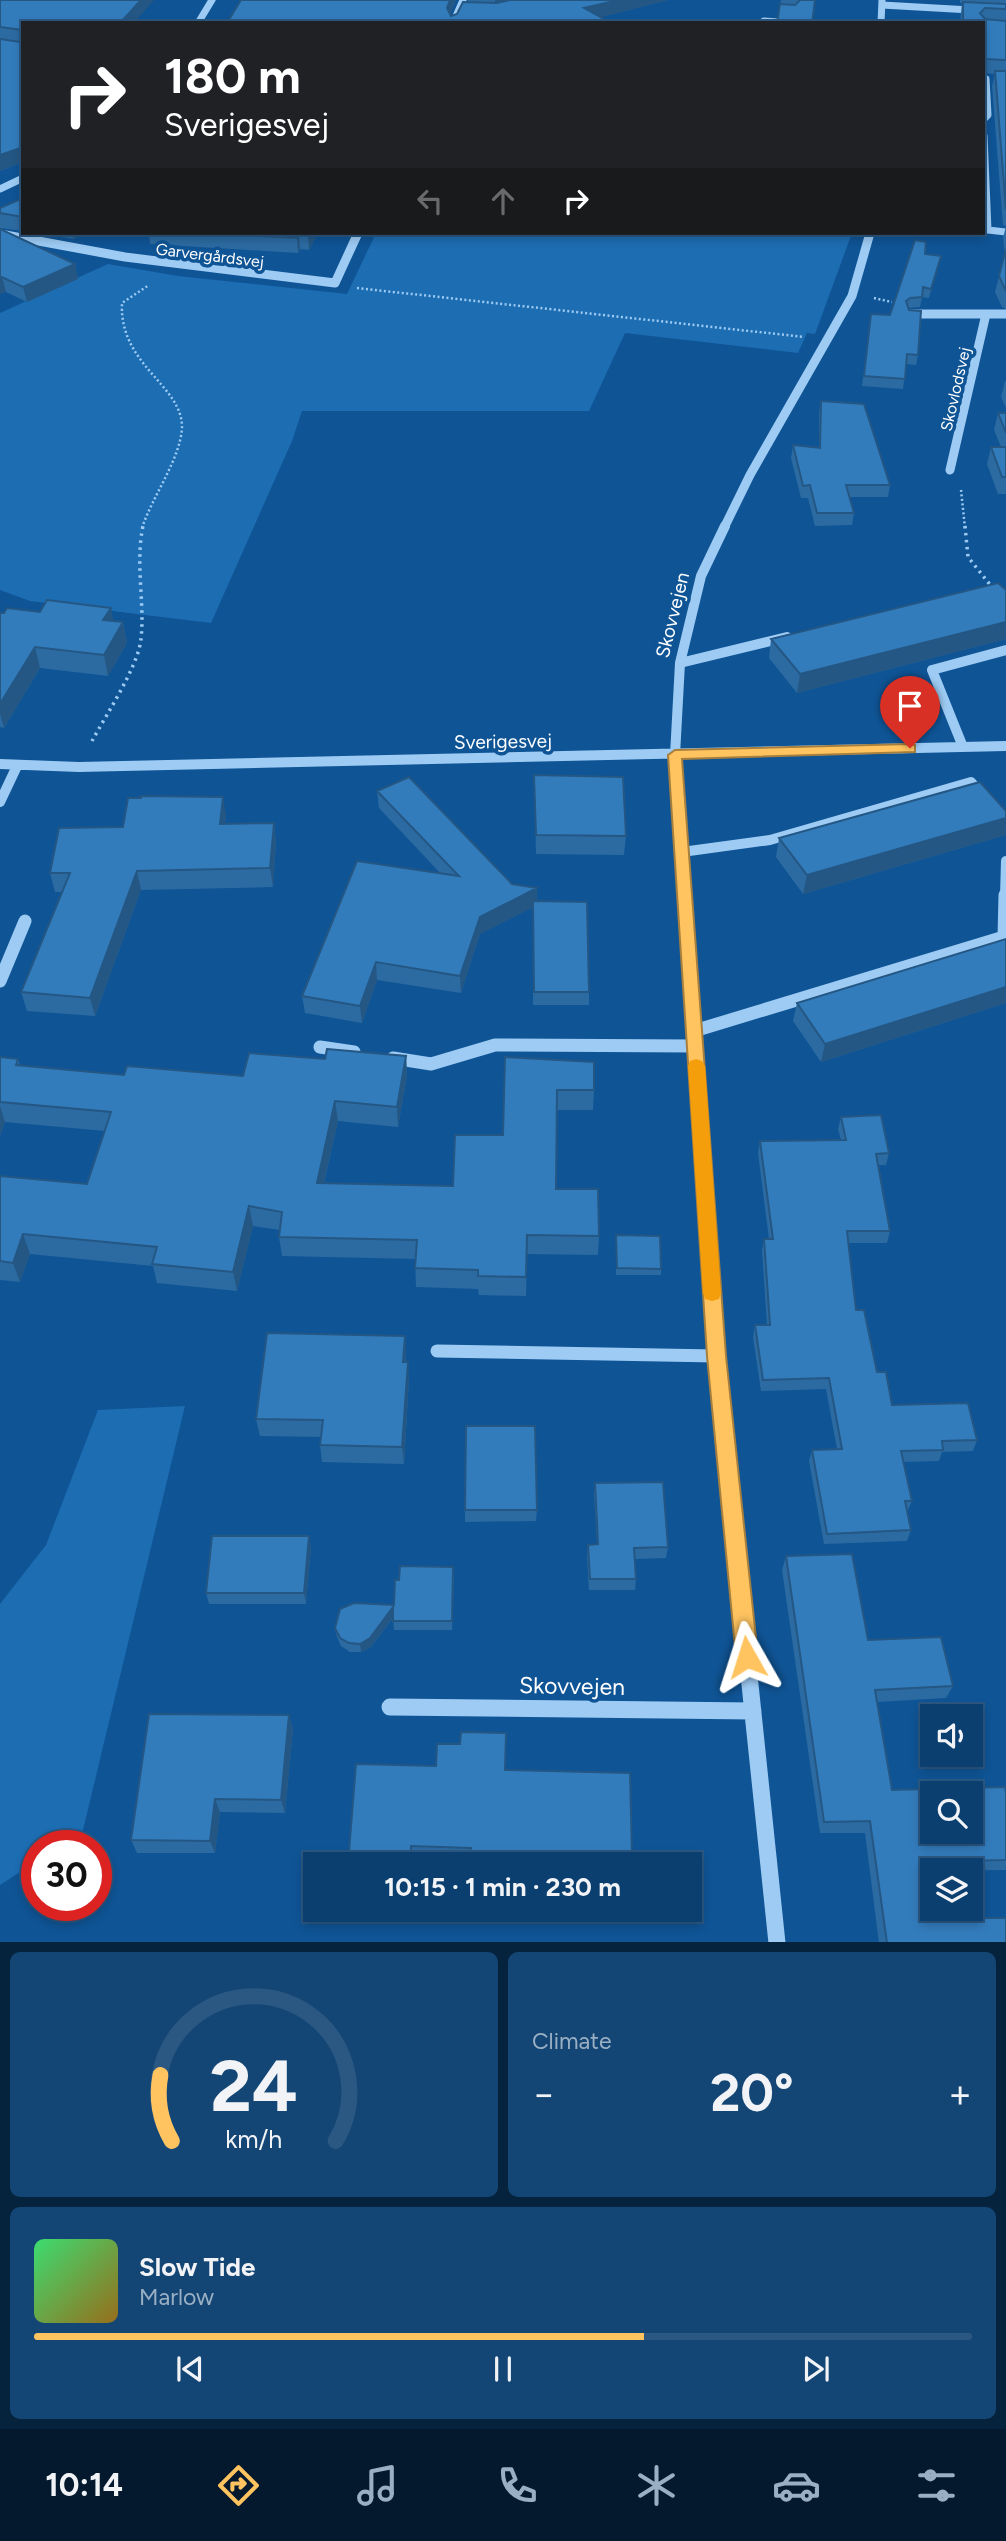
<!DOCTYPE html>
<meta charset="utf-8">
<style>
body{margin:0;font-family:Figtree,sans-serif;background:#144675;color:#f1f3f6;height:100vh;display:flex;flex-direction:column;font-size:26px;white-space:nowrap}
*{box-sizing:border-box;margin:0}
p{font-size:23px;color:#9aafc3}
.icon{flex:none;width:38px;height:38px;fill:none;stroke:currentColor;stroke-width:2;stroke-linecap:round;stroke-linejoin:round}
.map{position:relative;height:1942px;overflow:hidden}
.panel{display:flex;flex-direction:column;gap:10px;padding:10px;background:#06233e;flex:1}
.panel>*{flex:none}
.guide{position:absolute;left:21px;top:21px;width:964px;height:214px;border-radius:0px;box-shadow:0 4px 10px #0003,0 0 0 2px #2b5883;background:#202124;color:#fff;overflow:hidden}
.fabs{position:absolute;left:920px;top:1704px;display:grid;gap:14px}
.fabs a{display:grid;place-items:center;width:63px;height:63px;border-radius:0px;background:#0b3f70;box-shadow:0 4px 10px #0003,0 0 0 2px #2b5883;font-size:35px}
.speed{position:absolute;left:21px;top:1830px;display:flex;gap:14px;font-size:35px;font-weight:700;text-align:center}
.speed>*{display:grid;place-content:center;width:91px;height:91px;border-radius:50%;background:#0b3f70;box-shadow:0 4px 10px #0003,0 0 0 2px #2b5883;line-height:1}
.speed .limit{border:10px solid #d22;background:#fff;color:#111}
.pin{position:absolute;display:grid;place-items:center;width:60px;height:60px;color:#fff;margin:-72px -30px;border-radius:50% 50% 50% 0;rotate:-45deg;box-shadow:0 0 7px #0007}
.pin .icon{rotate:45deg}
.me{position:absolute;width:77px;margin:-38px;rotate:354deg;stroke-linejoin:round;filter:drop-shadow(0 0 5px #0008)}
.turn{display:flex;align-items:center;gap:24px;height:147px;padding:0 28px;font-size:32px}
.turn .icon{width:91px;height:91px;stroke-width:2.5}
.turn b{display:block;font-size:49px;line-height:60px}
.lanes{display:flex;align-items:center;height:66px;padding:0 28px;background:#0003;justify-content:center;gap:35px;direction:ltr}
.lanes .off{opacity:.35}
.big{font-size:52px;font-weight:700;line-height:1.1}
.panel .tile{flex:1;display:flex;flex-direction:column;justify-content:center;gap:10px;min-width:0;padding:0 24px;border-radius:10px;background:#144675}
.panel .dial{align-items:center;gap:0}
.dial svg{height:182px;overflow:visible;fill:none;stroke:#2b5883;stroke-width:7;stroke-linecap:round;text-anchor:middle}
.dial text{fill:#f1f3f6;stroke:none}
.song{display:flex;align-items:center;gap:21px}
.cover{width:84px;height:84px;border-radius:10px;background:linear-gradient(135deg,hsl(140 70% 55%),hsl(40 70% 35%))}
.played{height:7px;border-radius:4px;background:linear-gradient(90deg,#ffc460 65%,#2b5883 65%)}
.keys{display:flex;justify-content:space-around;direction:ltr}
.heat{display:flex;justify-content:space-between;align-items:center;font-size:38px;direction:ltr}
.panel .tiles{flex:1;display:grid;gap:10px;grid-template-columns:1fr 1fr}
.tile:last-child{grid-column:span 2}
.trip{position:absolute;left:303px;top:1852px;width:399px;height:70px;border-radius:0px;background:#0b3f70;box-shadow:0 4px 10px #0003,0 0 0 2px #2b5883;font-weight:700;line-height:70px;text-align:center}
.dock{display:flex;height:112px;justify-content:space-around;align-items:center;background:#04192d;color:#9aafc3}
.dock .icon{width:49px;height:49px}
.dock .current{color:#ffc460}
.dock b{font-size:32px;color:#f1f3f6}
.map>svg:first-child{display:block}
.green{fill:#1d6db3}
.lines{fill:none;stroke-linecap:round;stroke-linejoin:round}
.path-far1{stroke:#9dcbf4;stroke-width:2.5;stroke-dasharray:2 2.5;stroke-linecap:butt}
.path{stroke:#9dcbf4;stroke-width:3.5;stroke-dasharray:2.5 4.5;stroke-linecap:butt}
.minor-far4{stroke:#9dcbf4;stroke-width:7}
.minor-far3{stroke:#9dcbf4;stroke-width:9}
.minor-far2{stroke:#9dcbf4;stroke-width:10}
.minor-far1{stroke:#9dcbf4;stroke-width:13}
.minor{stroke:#9dcbf4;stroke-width:17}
.wall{fill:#2c6ba2}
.shaded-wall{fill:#245784}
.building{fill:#337cbc;stroke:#245784;stroke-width:2;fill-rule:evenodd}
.route{fill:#ffc460;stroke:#a67f3e;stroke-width:2}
.slow{fill:#f59e0b}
.labels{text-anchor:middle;stroke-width:7;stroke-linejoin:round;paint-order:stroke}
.far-street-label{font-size:16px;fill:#fff;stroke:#0f5495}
.street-label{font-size:19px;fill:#fff;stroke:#0f5495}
.near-street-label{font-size:23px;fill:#fff;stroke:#0f5495}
</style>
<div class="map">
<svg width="1006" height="1943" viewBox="0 0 1006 1943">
<rect width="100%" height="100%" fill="#0f5495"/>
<path class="green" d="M 376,233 L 852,233 L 815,334 L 807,333 L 798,353 L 625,333 L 589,411 L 302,411 L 292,441 L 211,623 L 30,601 L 0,590 L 0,313 L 108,264 L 178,276 L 347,294 Z
M 185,1406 L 83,1830 L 58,1846 L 37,1846 L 37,1861 L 0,1885 L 0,1604 L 46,1545 L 98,1410 Z"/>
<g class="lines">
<path class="path-far1" d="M 357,288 L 804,337
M 874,298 L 892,302
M 961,490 L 965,528
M 142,528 C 152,497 181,458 182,427 C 182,385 119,365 122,303 L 149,285"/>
<path class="path" d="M 965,526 L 968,557 L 991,586
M 92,741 C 106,715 138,667 141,639 C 145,602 135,564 143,526"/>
<path class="minor-far4" d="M 882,5 L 1006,12
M 764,21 L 792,23
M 198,23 L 212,0
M 453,23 L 463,0
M 881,23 L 882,0
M 984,119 L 988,115 L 986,79
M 984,136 L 988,230 L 1006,232
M 0,189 L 23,178
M 0,234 L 3,235"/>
<path class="minor-far3" d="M 0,234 L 125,257 L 335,283 L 358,233
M 911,314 L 1006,314
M 950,470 L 986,314
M 724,528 L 750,475 L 852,296 L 870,233"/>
<path class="minor-far2" d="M 680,663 L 787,637
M 963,747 L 932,670 L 1006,650
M 0,764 L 79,767 L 1006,746
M 0,802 L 17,766
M 682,852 L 770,840 L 971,782 L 982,795
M 685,897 L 675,755 L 680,663 L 701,576 L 725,526
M 1005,897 L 1006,861"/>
<path class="minor-far1" d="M 685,895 L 717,1361
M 0,981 L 25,921
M 694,1031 L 1004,937 L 1005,895
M 320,1047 L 354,1052
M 393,1058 L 431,1064 L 495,1045 L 695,1046
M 437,1351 L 716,1356"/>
<path class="minor" d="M 716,1359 L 777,1943
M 390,1707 L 753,1711"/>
</g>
<path class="wall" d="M 0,0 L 23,23 L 23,162 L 0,171 Z
M 241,0 L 456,0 L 450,14 L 451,16 L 457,14 L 468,2 L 468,0 L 668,0 L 601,17 L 227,23 Z
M 781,0 L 815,0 L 777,23 Z
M 960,0 L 1006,0 L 1006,309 L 1002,307 L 995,292 L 1005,254 L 1003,238 L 1006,226 L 1003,225 L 992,86 L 995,74 L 984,73 L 984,23 L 960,23 L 962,3 L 960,3 Z
M 23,198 L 23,231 L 0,228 L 0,208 Z
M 0,229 L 75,264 L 78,279 L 27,302 L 6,292 L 0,294 Z
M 35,233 L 84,233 L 74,239 Z
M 149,233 L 318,233 L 309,250 L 300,249 L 298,253 L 150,244 Z
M 925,254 L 941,256 L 929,298 L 922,297 L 920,307 L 908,308 L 918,355 L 916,365 L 906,364 L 903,389 L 862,386 L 871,314 L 890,315 Z
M 1005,381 L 1006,381 L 1006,408 L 1001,397 Z
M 821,401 L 890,485 L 888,497 L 850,497 L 854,513 L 852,525 L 815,526 L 808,498 L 801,498 L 791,458 L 793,445 L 819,447 L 819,413 Z
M 998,413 L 1006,413 L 1006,494 L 998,494 L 987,464 L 991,447 L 1001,447 L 994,430 Z
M 1006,590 L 1006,639 L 797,693 L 769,658 L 771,639 Z
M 0,613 L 123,622 L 127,643 L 108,676 L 40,668 L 4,728 L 0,727 Z
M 534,775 L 626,836 L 624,855 L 536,854 Z
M 377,791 L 537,901 L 589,992 L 589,1005 L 533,1005 L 533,907 L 480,934 L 461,993 L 377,980 L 362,1023 L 305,1013 L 302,996 L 441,874 L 379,808 Z
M 226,815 L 225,824 L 274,823 L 276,842 L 273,887 L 141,890 L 95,1016 L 27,1011 L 21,992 L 62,892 L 55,892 L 50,873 L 123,827 Z
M 1006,835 L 803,894 L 776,857 L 779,838 Z
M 1006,939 L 1006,1003 L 821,1062 L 793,1021 L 797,1003 Z
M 406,1056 L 407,1076 L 398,1127 L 338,1121 L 324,1183 L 453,1186 L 503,1135 L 505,1057 L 594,1090 L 593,1110 L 557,1110 L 556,1189 L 599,1236 L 598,1255 L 527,1254 L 526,1296 L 479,1295 L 478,1289 L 416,1287 L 415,1259 L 282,1256 L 279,1237 L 280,1230 L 253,1226 L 237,1291 L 157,1283 L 153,1266 L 30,1254 L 20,1282 L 0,1280 L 0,1176 L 87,1184 L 105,1131 L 5,1122 L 0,1136 L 0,1057 L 18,1059 L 20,1065 L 124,1075 L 243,1076 L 325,1059 Z
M 841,1117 L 889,1153 L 886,1165 L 879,1165 L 890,1231 L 887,1243 L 848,1243 L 856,1310 L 877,1372 L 892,1405 L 977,1440 L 973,1451 L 942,1452 L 939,1461 L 903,1462 L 912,1501 L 907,1512 L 911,1530 L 907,1541 L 824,1544 L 809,1461 L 812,1450 L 837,1449 L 826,1389 L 761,1391 L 753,1337 L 755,1325 L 767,1325 L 762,1250 L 764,1239 L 769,1239 L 758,1153 L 760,1141 L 841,1140 L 838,1129 Z
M 616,1235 L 661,1269 L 661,1275 L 616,1275 Z
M 406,1354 L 406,1362 L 409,1379 L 404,1464 L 322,1462 L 320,1445 L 321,1437 L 260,1436 L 256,1419 Z
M 595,1483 L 668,1547 L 666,1558 L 635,1559 L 636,1579 L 635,1590 L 589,1590 L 587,1556 L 588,1545 L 597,1544 L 594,1494 Z
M 465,1510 L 537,1510 L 536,1521 L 465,1522 Z
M 311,1547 L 306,1604 L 209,1604 L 206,1593 Z
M 786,1556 L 868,1640 L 953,1686 L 946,1698 L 877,1702 L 892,1790 L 1006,1793 L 1006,1870 L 933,1871 L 973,1918 L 1006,1943 L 879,1943 L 865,1833 L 820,1833 L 782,1570 Z
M 454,1576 L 452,1630 L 394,1630 L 393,1618 L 371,1647 L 361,1652 L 350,1652 L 341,1646 L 337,1637 L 335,1628 L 394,1605 Z
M 289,1715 L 293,1729 L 285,1813 L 220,1812 L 215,1853 L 137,1853 L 131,1840 Z
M 506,1770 L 632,1856 L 630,1864 L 486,1864 L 471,1863 L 471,1860 L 413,1858 L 413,1864 L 351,1864 L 349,1852 Z"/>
<path class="shaded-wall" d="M 141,0 L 154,0 L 134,23 L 120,23 Z
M 450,0 L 456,0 L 447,21 L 447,8 Z
M 495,0 L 512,0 L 495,4 Z
M 619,0 L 668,0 L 583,22 L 584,8 Z
M 23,147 L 23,162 L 0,171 L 0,155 Z
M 72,233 L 84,233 L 74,239 Z
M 309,233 L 318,233 L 309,250 L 308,235 Z
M 299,235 L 300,249 L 298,253 L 297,238 Z
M 941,256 L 939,266 L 929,298 L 931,289 Z
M 75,264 L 78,279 L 27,302 L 23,287 Z
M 2,277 L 6,292 L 0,294 L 0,278 Z
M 111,608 L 115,629 L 103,620 Z
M 123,622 L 127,643 L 108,676 L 104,655 Z
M 1006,622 L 1006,639 L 797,693 L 800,674 Z
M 35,647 L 40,668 L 4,728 L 0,714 L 0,704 Z
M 223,797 L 226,815 L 223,843 L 220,824 Z
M 1006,818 L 1006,835 L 803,894 L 807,875 Z
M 274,823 L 276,842 L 273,887 L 270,868 Z
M 137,871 L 141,890 L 95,1016 L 90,998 Z
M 537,888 L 537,905 L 480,934 L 461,993 L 460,976 L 480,917 Z
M 376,962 L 377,980 L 362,1023 L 360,1006 Z
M 1006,987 L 1006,1003 L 821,1062 L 825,1044 Z
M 406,1056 L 407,1076 L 398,1127 L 397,1107 Z
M 335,1101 L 338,1121 L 319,1203 L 317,1183 Z
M 0,1106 L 5,1122 L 0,1136 Z
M 249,1206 L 253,1226 L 237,1291 L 233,1272 Z
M 23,1234 L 30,1254 L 20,1282 L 13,1263 Z
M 405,1336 L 406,1354 L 404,1379 L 403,1362 Z
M 408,1362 L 409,1379 L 404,1464 L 402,1447 Z
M 309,1536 L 311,1547 L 306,1604 L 304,1593 Z
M 393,1607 L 394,1616 L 371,1647 L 361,1652 L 360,1644 Z
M 289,1715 L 293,1729 L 285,1813 L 281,1800 Z
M 215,1799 L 220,1812 L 215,1853 L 210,1841 Z"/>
<path class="building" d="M 0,0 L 141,0 L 120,23 L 23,23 L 23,31 L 22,30 L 0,27 Z
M 241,0 L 450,0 L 447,8 L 451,16 L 457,14 L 463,2 L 497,3 L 510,0 L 619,0 L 584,8 L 611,23 L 227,23 Z
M 800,0 L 815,0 L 812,23 L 777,23 L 780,4 L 795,5 Z
M 963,2 L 1006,4 L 1006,9 L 985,8 L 980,13 L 985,19 L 1006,21 L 1006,60 L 984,59 L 984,61 L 984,23 L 963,23 Z
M 0,39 L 20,42 L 23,40 L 23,147 L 0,155 Z
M 995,71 L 1006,71 L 1006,210 Z
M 23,198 L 23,217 L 0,213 L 0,208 Z
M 0,229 L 75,264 L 23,287 L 2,277 L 0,278 Z
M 201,233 L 309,233 L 308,235 L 299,235 L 297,238 Z
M 915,240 L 926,242 L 925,254 L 941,256 L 931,289 L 923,287 L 922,297 L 910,298 L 906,301 L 909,310 L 921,311 L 918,355 L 907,354 L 905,379 L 864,376 L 871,314 L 890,315 Z
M 1006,249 L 1006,291 L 999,276 Z
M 821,401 L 864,404 L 890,485 L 846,485 L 854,513 L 817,513 L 810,485 L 803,486 L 793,445 L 820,448 Z
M 998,413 L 1006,413 L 1006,433 Z
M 991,447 L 1006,447 L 1006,477 L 1002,477 Z
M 998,583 L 1006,590 L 1006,622 L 800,674 L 771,639 Z
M 47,600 L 111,608 L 103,620 L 123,622 L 104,655 L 35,647 L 0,704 L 0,613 L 4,613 L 7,608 L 40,612 Z
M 534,775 L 623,777 L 626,836 L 536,835 Z
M 409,777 L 512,884 L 537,888 L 480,917 L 460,976 L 376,962 L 360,1006 L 302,996 L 357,861 L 459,876 L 377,791 Z
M 980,782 L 1006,811 L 1006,818 L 807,875 L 779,838 Z
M 141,796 L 223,797 L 220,824 L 274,823 L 270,868 L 137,871 L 90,998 L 21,992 L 70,873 L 50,873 L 59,828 L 123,827 L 128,798 L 141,798 Z
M 533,901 L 587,902 L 589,992 L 534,992 Z
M 1006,939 L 1006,987 L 825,1044 L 797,1003 Z
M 327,1049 L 406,1056 L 397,1107 L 335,1101 L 317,1183 L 453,1186 L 455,1135 L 503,1135 L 505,1057 L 594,1062 L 594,1090 L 557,1090 L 556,1189 L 598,1189 L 599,1236 L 527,1235 L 526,1277 L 478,1276 L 478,1270 L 415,1268 L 417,1240 L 279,1237 L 282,1212 L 249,1206 L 233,1272 L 152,1264 L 157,1247 L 23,1234 L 13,1263 L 0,1261 L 0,1176 L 87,1184 L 111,1112 L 0,1102 L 0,1057 L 18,1059 L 16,1065 L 124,1075 L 127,1066 L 243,1076 L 249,1053 L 325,1059 Z
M 881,1115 L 889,1153 L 876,1154 L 890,1231 L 847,1231 L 856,1310 L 864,1310 L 877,1372 L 886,1372 L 892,1405 L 968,1403 L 977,1440 L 942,1441 L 943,1450 L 901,1451 L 912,1501 L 905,1501 L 911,1530 L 827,1534 L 812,1450 L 842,1449 L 829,1378 L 763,1380 L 755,1325 L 770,1325 L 764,1239 L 773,1239 L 760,1141 L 846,1140 L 841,1117 Z
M 616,1235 L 660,1236 L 661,1269 L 617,1268 Z
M 267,1333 L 405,1336 L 403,1362 L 408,1362 L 402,1447 L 320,1445 L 323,1420 L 256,1419 Z
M 466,1426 L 535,1426 L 537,1510 L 465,1510 Z
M 663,1482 L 668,1547 L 634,1548 L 636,1579 L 590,1579 L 588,1545 L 598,1544 L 595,1483 Z
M 212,1536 L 309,1536 L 304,1593 L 206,1593 Z
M 852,1554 L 868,1640 L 941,1637 L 953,1686 L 875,1690 L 892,1790 L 1005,1787 L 1006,1793 L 1006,1860 L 962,1861 L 964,1871 L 933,1871 L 933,1909 L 971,1909 L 971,1908 L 973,1918 L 1006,1918 L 1006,1943 L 887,1943 L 870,1821 L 824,1822 L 786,1556 ZM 933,1794 L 971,1794 L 971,1832 L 933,1832 Z
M 400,1566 L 453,1567 L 452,1621 L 393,1621 L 393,1607 L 370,1638 L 360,1644 L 349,1643 L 340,1638 L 335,1628 L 340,1609 L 354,1603 L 394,1605 L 395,1580 L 399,1580 Z
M 149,1714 L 289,1715 L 281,1800 L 215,1799 L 210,1841 L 131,1840 Z
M 461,1732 L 506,1733 L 505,1770 L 630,1773 L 632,1856 L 470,1852 L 471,1848 L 411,1846 L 411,1853 L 349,1852 L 356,1764 L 436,1766 L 437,1744 L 460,1744 Z"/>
<path class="route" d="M 910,744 L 915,745 L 915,752 L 682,759 L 726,1356 L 758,1657 L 755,1664 L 747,1668 L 739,1664 L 736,1657 L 707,1356 L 668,755 L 675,750 Z"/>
<path class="slow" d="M 696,1059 L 702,1061 L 705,1066 L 721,1293 L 719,1299 L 712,1301 L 705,1299 L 703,1293 L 688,1066 L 690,1061 Z"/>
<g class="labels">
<g class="far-street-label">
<text transform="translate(210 255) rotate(7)" y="6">Garvergårdsvej</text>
<text transform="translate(955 389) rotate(-77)" y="6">Skovlodsvej</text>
</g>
<g class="street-label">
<text transform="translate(672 615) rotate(-76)" y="7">Skovvejen</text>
<text transform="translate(503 741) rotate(-1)" y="7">Sverigesvej</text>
</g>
<g class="near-street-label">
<text transform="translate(572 1686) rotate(1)" y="8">Skovvejen</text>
</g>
</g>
</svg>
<div class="fabs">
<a><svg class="icon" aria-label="sound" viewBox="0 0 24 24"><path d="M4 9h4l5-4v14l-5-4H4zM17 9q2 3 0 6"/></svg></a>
<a><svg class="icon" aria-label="search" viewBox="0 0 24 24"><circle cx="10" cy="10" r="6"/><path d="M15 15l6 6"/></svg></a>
<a><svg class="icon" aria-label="layers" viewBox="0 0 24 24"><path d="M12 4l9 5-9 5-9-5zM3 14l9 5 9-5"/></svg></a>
</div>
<div class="speed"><div class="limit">30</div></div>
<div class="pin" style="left:910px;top:748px;background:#d93025"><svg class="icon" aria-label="arrive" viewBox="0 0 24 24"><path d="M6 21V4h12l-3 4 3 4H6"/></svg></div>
<svg class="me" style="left:747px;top:1657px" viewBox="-20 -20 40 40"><path d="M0-17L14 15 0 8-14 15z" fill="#ffc460" stroke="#fff" stroke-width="4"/></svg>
<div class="trip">10:15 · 1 min · 230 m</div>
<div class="guide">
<div class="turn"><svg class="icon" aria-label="right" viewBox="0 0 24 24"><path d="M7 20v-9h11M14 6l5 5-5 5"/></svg><div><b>180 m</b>Sverigesvej</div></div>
<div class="lanes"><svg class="icon off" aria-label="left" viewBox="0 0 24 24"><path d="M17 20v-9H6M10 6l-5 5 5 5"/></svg><svg class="icon off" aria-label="ahead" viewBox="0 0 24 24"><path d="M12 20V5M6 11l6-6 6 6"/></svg><svg class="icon" aria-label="right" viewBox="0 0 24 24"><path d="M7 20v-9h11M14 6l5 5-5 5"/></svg></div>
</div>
</div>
<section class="panel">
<div class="tiles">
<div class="tile dial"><svg viewBox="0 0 100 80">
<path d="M14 69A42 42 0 1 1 86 69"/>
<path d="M14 69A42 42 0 0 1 9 40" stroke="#ffc460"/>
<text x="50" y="56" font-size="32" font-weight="700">24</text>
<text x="50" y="72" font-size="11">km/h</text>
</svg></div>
<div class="tile"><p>Climate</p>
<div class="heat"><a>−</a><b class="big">20°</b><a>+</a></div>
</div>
<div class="tile">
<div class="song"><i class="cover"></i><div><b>Slow Tide</b><p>Marlow</p></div></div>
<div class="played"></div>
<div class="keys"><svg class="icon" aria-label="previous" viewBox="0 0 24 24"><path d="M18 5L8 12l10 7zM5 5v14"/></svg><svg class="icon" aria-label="pause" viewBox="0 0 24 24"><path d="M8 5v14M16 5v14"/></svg><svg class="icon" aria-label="next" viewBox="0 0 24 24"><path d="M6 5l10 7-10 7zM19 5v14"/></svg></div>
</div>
</div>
</section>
<nav class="dock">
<b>10:14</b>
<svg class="icon current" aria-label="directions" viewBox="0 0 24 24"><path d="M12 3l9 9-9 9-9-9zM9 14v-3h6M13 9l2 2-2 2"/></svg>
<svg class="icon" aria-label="music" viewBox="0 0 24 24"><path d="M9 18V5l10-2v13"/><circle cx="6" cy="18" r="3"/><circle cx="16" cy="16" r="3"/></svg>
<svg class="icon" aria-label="phone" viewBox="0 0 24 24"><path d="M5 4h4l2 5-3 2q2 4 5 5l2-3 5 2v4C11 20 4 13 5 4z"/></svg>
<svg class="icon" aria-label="climate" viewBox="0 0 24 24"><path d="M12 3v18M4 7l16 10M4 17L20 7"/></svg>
<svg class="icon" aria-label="car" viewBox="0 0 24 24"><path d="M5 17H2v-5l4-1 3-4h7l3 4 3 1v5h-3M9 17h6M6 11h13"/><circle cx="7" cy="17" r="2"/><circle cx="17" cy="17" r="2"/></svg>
<svg class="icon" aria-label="filters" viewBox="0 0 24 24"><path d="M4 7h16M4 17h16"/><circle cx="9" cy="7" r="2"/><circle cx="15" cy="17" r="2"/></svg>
</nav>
